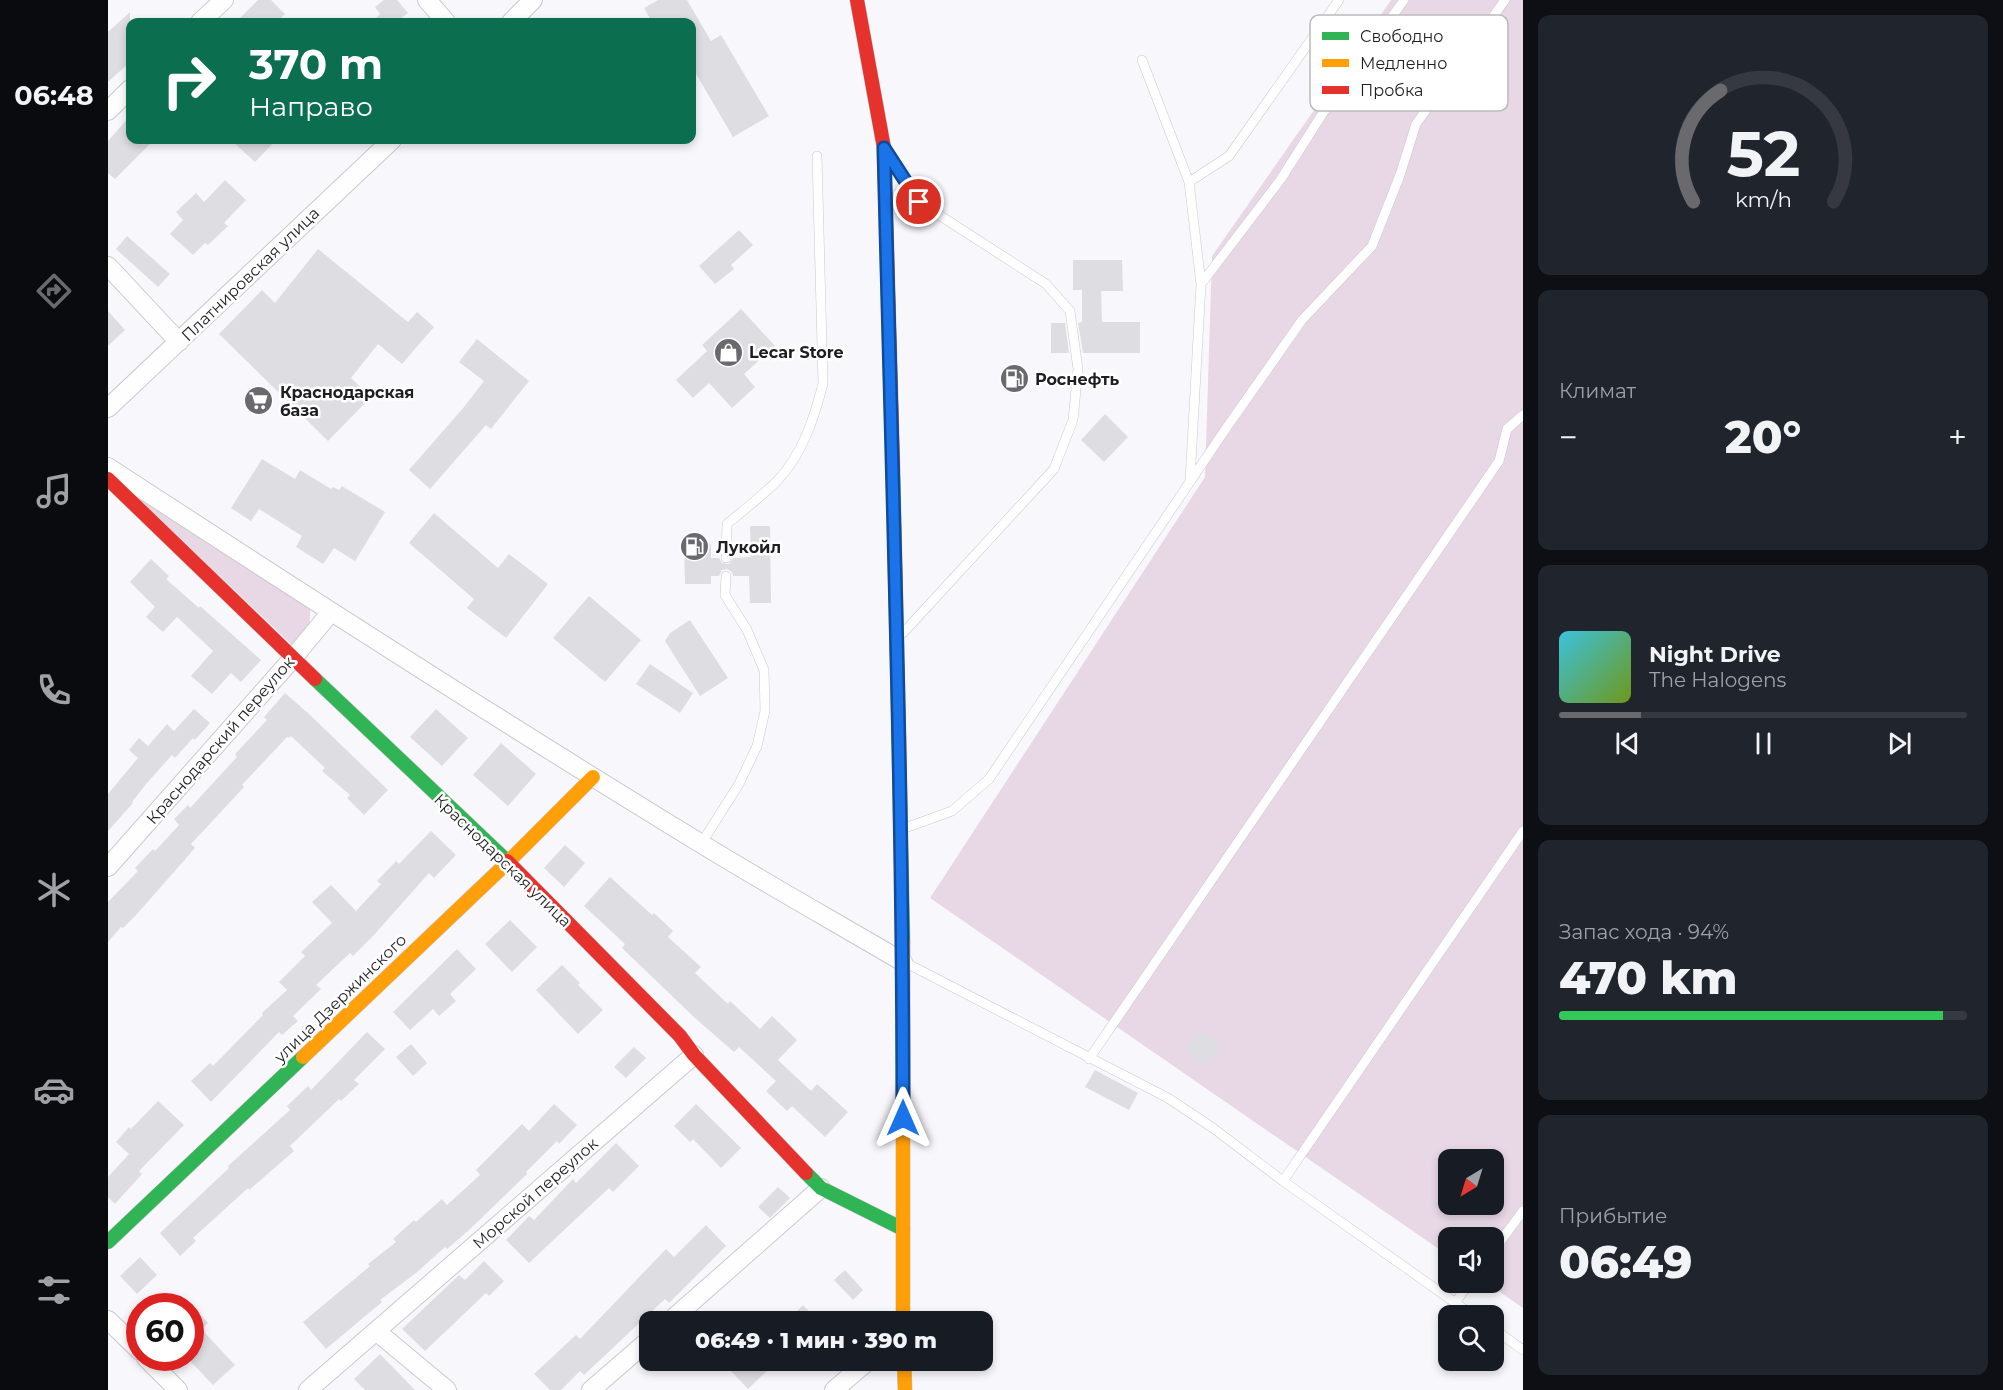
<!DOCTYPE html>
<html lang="ru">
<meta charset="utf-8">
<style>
body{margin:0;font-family:Montserrat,sans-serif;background:#20242c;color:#f1f3f6;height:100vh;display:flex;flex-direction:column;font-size:22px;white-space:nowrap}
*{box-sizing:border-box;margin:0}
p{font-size:20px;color:#9ea1a6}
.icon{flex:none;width:33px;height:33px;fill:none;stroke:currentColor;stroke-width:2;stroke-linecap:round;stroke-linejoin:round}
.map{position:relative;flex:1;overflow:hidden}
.sheet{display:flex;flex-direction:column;gap:15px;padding:15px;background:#0d0f14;width:480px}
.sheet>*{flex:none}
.guide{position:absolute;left:18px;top:18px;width:570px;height:126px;border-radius:12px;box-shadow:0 3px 9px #0003;background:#0b6e4f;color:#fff;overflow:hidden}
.needle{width:39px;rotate:218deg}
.fabs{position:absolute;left:1330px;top:1149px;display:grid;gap:12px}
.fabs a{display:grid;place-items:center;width:66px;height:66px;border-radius:12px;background:#171b24;box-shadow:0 3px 9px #0003;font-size:30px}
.speed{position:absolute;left:18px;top:1293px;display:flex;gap:12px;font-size:30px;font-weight:700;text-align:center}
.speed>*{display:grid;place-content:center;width:78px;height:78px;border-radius:50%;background:#171b24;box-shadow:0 3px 9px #0003;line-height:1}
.speed .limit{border:9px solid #d22;background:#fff;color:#111}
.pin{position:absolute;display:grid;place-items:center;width:51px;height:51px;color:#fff;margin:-26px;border:3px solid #fff;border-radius:50%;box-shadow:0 2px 6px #0007}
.me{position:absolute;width:66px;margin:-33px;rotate:0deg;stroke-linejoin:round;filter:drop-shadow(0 0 4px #0008)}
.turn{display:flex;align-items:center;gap:21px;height:126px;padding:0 24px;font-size:27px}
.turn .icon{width:78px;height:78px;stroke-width:2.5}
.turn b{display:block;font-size:42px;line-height:51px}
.big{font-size:45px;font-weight:800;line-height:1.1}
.sheet .widget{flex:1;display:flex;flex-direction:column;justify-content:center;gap:9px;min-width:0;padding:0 21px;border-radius:12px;background:#20242c}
.sheet .dial{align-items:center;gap:0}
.dial svg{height:156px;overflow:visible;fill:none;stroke:#363941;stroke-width:7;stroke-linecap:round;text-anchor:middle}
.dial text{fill:#f1f3f6;stroke:none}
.song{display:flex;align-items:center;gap:18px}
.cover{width:72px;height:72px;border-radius:9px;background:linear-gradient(135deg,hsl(190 70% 55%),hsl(80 70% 35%))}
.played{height:6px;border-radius:3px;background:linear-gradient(90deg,#6a696e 20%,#363941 20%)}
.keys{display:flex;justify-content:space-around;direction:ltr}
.heat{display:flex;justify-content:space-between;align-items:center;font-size:33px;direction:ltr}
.charge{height:9px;border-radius:4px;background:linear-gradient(90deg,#34c759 94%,#363941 0)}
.trip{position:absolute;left:531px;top:1311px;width:354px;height:60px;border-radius:12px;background:#171b24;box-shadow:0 3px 9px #0003;font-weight:800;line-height:60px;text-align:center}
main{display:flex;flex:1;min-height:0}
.tabs{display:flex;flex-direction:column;width:108px;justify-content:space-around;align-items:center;background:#090b0e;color:#9ea1a6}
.tabs .icon{width:42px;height:42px}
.tabs .selected{color:#6a696e}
.tabs b{font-size:27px;color:#f1f3f6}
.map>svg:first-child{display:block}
.green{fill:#e8d8e6;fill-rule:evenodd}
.building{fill:#dedee2}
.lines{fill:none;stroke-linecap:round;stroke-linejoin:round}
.lane-casing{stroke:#cac9cd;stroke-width:10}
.street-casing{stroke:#cac9cd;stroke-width:20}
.fast-casing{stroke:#cac9cd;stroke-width:15}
.slow-casing{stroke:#cac9cd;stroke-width:15}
.jam-casing{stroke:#cac9cd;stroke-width:15}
.lane{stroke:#fefeff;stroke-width:9}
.street{stroke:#fefeff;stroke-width:18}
.fast{stroke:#30b455;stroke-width:14}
.slow{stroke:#ff9f0a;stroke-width:14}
.jam{stroke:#e5322d;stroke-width:14}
.route-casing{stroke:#114b97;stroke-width:15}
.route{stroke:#1a73e8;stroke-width:10}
.labels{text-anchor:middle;stroke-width:5;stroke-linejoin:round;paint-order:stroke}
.street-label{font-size:16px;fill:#1e1d21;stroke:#fff}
.poi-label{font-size:16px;font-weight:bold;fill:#1e1d21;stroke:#fff;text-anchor:start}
.key{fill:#fff;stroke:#bcbbbc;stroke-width:1.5}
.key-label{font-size:16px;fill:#1e1d21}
</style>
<main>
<nav class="tabs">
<b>06:48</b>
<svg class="icon selected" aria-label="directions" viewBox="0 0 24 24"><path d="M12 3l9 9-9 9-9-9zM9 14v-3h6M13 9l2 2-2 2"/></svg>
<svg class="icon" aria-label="music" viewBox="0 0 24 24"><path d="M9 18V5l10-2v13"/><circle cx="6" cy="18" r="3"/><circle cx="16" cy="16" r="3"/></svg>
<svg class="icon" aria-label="phone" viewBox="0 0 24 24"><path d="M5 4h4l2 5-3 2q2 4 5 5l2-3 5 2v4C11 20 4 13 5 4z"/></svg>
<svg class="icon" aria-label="climate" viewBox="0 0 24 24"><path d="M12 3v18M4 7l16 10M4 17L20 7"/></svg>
<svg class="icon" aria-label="car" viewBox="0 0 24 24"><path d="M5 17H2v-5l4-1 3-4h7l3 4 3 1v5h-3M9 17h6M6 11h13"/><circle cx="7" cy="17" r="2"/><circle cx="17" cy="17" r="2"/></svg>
<svg class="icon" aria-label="filters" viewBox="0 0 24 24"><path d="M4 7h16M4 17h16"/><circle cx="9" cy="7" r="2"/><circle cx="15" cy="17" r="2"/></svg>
</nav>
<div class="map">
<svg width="1415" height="1390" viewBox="0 0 1415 1390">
<rect width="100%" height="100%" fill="#f8f7fc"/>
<path class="green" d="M 1283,0 L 1415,0 L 1415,1308 L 1379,1283 L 1386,1282 L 1386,1238 L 1341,1238 L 1341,1256 L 822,898 L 1097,477 L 1104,256 ZM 1341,1160 L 1386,1160 L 1386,1204 L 1341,1204 Z
M 27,495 L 203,602 L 201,631 L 185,646 Z"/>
<path class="building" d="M 150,0 L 163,0 L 177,14 L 169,22 L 128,22 Z
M 276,0 L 289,0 L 300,13 L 288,22 L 264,22 L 272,14 L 267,7 Z
M 550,0 L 579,0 L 603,41 L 613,35 L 661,116 L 625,137 L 584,67 L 584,22 L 544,22 L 536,8 Z
M 22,12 L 22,62 L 0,82 L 0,32 Z
M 22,116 L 22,140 L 46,140 L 7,179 L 0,173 L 0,141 Z
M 123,140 L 168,140 L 147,162 Z
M 117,180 L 138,200 L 116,223 L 120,226 L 100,245 L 97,243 L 85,255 L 62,234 L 75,220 L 68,212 L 88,193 L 96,202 Z
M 631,230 L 645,245 L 623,265 L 626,269 L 607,284 L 591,266 Z
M 19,236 L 62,274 L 50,287 L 8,249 Z
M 210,249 L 300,322 L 309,312 L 326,327 L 294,364 L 270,344 L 243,378 L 263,397 L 220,441 L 111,334 L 154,290 L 167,303 Z
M 965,260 L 1014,260 L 1015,291 L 993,291 L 994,322 L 1032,322 L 1032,353 L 975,353 L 970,323 L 974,322 L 974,290 L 965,290 Z
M 633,309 L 667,346 L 636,374 L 647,387 L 624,408 L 601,383 L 585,398 L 568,380 L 599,351 L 594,345 Z
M 0,311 L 17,330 L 0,346 Z
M 943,323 L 957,323 L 961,353 L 943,353 Z
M 369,339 L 421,381 L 383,429 L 378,425 L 322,489 L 301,470 L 356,407 L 376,381 L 351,362 Z
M 997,414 L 1020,437 L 996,462 L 973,440 Z
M 154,459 L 187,479 L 192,470 L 223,489 L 225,487 L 231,490 L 234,486 L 277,512 L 247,561 L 226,548 L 215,564 L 188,547 L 194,536 L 151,509 L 143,521 L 123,508 Z
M 326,513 L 390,568 L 401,554 L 440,584 L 398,638 L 359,608 L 366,599 L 301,543 Z
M 642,526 L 662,526 L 663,603 L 642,603 L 641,576 L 625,576 L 624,572 L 619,569 L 614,570 L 611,576 L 603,576 L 603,584 L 577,584 L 576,544 L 603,544 L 603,558 L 611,558 L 614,563 L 621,564 L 625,558 L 643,557 Z
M 43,559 L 61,576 L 58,579 L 91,608 L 92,606 L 153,660 L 133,682 L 123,673 L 104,694 L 83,676 L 105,651 L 69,617 L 55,632 L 38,617 L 47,607 L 22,582 Z
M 481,596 L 533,640 L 497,682 L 445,638 Z
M 582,620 L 620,678 L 592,696 L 557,641 L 562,633 Z
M 542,664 L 585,693 L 572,713 L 528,684 Z
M 177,693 L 201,714 L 280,790 L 256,815 L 239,798 L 242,795 L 214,771 L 217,768 L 183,736 L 181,738 L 179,737 L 134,785 L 136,787 L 83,844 L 87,848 L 29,914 L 15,928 L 13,927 L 0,942 L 0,902 L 30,871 L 27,868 L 45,849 L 47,851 L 71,825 L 66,819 L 80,805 L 82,808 L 129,757 L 127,754 L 159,720 L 156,717 Z
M 86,709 L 102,723 L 87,740 L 85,738 L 67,758 L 64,755 L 39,783 L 24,802 L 25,803 L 0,831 L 0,794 L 30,758 L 21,750 L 31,738 L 40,746 L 59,724 L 66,731 Z
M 328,709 L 360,738 L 334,766 L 302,737 Z
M 393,743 L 428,774 L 400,806 L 365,775 Z
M 323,831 L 348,855 L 326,878 L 321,873 L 265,936 L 245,956 L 242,953 L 208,985 L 213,989 L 185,1016 L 190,1021 L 174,1035 L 171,1032 L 103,1102 L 83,1081 L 102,1063 L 105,1066 L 155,1015 L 154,1013 L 179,990 L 171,982 L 197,956 L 193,952 L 224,923 L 204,902 L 223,885 L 248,911 L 273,884 L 269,881 L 288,861 L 291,864 Z
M 457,845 L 477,863 L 456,887 L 436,868 Z
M 502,877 L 544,915 L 546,913 L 565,931 L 560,937 L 593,967 L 587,973 L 620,1004 L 622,1001 L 652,1029 L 664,1016 L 689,1040 L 670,1060 L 703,1091 L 709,1084 L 740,1112 L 717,1137 L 684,1106 L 679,1111 L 658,1091 L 668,1081 L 631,1047 L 626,1052 L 587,1018 L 514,948 L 517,944 L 476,906 Z
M 402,920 L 429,947 L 404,972 L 377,944 Z
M 349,949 L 368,969 L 342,994 L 348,1001 L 331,1016 L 325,1009 L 302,1030 L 285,1012 Z
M 454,965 L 472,983 L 470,985 L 495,1010 L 470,1034 L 428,990 Z
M 1093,1030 L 1113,1045 L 1096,1066 L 1077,1050 Z
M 259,1032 L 277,1049 L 246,1080 L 251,1084 L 233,1101 L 231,1099 L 182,1146 L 186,1151 L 141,1190 L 140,1188 L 85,1238 L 88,1241 L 72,1256 L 52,1233 L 121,1168 L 120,1166 L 182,1110 L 179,1106 L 200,1086 L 203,1090 Z
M 303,1044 L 319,1063 L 305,1076 L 288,1057 Z
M 526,1047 L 538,1058 L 518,1078 L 506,1067 Z
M 987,1070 L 1030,1093 L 1021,1110 L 977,1087 Z
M 50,1101 L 76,1125 L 31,1171 L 34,1174 L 7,1204 L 0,1197 L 0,1177 L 21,1154 L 8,1142 L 21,1127 L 23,1129 Z
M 446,1104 L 469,1125 L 451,1144 L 449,1141 L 418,1172 L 419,1174 L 361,1230 L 339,1249 L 337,1247 L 308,1273 L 272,1300 L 274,1302 L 218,1349 L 195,1322 L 262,1266 L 260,1264 L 288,1242 L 285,1239 L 306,1220 L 308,1222 L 334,1199 L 339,1205 L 372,1175 L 368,1170 L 414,1124 L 421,1131 Z
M 588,1104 L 633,1148 L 613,1168 L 585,1139 L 582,1142 L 566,1126 Z
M 508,1143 L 531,1166 L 505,1192 L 501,1188 L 421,1263 L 398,1240 L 421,1216 L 426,1220 L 465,1179 L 468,1183 Z
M 670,1187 L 682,1198 L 662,1218 L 650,1207 Z
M 598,1225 L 618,1246 L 561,1303 L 557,1299 L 476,1375 L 472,1371 L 453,1390 L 442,1390 L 426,1374 L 468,1335 L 472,1339 L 558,1249 L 566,1257 Z
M 32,1257 L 49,1275 L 29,1294 L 12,1276 Z
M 376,1261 L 396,1281 L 381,1296 L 378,1293 L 317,1351 L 294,1329 L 351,1275 L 357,1280 Z
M 737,1270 L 755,1290 L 745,1300 L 726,1280 Z
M 82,1304 L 100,1323 L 93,1329 L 127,1365 L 105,1385 L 82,1361 Z
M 695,1305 L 711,1322 L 678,1322 Z
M 272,1354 L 307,1390 L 257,1390 L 246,1379 Z
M 628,1360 L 670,1360 L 640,1389 L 620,1368 Z"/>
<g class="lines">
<defs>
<path id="lane" d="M 1034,60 L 1081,182 L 1093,284 L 1082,480
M 785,162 L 811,202 L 938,284 L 962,311 L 970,369 L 965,420 L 946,469 L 795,633
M 1081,182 L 1121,156 L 1231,0
M 1093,284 L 1173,179 L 1213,116 L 1296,0
M 618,558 L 619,524 C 636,510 654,496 669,481 C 695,454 706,418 715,384 L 709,156
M 797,828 L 844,811 L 881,779 L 1119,427 L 1194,320 L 1264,246 L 1292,175 L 1308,124 L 1397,0
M 593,844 L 631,784 L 649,746 L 657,711 L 656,670 L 639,630 L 617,595 L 618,576
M 800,964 L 1060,1098 L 1105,1128 L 1175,1181 L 1366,1316
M 981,1059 L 1391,461 L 1399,429 L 1415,415
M 1175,1181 L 1415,831
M 1386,1250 L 1415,1211
M 1347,1303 L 1362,1282
M 1386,1329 L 1415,1350"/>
<path id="street" d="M 319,0 L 338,22
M 92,22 L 116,0
M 403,22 L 425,0
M 0,111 L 22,89
M 0,266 L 71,342
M 0,408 L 284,140
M 0,467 C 196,595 392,721 592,843 C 659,884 727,922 795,962
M 0,867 L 185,658 L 223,612
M 0,1320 L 32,1351
M 561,1322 L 713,1188
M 268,1331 L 339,1390
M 38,1358 L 70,1390
M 200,1390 L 586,1055
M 483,1390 L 542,1339
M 726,1390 L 761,1360"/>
<path id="fast" d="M 785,470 L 795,942
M 207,679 L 399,861
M 698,1173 L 713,1188 L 795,1229
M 0,1242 L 195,1057"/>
<path id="slow" d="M 795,942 L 795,1322
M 195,1057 L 400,862 L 485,777
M 796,1360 L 797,1390"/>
<path id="jam" d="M 749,0 L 776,148 L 785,470
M 0,479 L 207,679
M 399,861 L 572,1036 L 586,1055 L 698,1173"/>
</defs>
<use href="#lane" class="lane-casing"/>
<use href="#street" class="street-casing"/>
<use href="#fast" class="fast-casing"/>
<use href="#slow" class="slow-casing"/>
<use href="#jam" class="jam-casing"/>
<use href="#lane" class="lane"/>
<use href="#street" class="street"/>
<use href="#fast" class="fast"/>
<use href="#slow" class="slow"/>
<use href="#jam" class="jam"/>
</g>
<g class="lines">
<defs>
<path id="route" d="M 795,1118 C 795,794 784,471 776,148 L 811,202"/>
</defs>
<use href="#route" class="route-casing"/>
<use href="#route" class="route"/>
</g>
<defs>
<symbol id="shop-disc" viewBox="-11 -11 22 22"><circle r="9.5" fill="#6a696e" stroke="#fff"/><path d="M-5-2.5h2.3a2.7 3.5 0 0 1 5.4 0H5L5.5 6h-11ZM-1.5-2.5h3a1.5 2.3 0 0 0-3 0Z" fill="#fff"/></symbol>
<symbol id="fuel-disc" viewBox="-11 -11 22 22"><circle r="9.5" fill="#6a696e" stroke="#fff"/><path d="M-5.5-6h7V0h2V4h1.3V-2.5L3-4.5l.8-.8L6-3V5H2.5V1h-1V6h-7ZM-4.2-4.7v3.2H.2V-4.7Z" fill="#fff"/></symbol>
<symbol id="supermarket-disc" viewBox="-11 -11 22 22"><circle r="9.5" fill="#6a696e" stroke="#fff"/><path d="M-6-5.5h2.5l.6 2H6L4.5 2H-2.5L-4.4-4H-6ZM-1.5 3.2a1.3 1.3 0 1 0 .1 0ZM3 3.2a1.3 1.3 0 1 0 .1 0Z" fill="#fff"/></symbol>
</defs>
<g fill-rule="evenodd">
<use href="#shop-disc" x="604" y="336" width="33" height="33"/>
<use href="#fuel-disc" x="890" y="362" width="33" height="33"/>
<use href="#supermarket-disc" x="134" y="384" width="33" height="33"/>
<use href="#fuel-disc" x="570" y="530" width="33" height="33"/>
</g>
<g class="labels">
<g class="street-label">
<text transform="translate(142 274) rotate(-44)" y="6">Платнировская улица</text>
<text transform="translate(112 740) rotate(-49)" y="6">Краснодарский переулок</text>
<text transform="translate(395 860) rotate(44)" y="6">Краснодарская улица</text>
<text transform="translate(232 998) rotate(-44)" y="6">улица Дзержинского</text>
<text transform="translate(427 1193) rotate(-41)" y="6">Морской переулок</text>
</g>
<g class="poi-label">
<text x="641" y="358">Lecar Store</text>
<text x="927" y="385">Роснефть</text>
<text x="172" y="398">Краснодарская<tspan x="172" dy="18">база</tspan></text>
<text x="608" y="553">Лукойл</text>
</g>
</g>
<rect x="1202" y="15" width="198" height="96" rx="9" class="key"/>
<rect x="1214" y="32" width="27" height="8" fill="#30b455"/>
<rect x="1214" y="59" width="27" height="8" fill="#ff9f0a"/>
<rect x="1214" y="86" width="27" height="8" fill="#e5322d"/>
<g class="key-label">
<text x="1252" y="42">Свободно</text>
<text x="1252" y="69">Медленно</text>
<text x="1252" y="96">Пробка</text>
</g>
</svg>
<div class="fabs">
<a><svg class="needle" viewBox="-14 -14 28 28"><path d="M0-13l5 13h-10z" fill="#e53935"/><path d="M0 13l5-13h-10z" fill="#9ea1a6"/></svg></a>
<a><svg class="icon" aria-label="sound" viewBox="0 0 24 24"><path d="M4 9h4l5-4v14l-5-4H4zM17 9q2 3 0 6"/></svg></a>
<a><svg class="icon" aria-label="search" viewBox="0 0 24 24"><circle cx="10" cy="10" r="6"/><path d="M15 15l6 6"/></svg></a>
</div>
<div class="speed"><div class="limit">60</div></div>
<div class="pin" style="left:811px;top:202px;background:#d93025"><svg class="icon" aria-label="arrive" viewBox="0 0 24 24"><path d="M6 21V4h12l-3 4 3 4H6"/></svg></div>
<svg class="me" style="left:795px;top:1118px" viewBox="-20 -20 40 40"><path d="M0-17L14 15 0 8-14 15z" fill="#1a73e8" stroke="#fff" stroke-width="4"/></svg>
<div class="trip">06:49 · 1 мин · 390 m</div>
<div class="guide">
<div class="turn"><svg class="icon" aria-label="right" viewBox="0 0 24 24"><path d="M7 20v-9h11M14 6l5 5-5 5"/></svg><div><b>370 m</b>Направо</div></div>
</div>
</div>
<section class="sheet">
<div class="widget dial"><svg viewBox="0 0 100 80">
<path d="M14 69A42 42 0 1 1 86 69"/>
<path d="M14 69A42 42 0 0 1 28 12" stroke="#6a696e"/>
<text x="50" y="56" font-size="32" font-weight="700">52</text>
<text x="50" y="72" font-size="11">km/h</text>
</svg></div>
<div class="widget"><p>Климат</p>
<div class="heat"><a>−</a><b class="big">20°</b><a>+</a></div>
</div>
<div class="widget">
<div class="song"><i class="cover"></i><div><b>Night Drive</b><p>The Halogens</p></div></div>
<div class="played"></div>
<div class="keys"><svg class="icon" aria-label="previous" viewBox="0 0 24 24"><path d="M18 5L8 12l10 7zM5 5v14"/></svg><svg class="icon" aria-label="pause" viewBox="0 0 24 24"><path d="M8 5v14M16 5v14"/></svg><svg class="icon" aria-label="next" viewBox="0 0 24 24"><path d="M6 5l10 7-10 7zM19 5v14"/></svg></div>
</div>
<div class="widget"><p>Запас хода · 94%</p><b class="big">470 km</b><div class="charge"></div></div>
<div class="widget"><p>Прибытие</p><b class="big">06:49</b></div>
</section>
</main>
